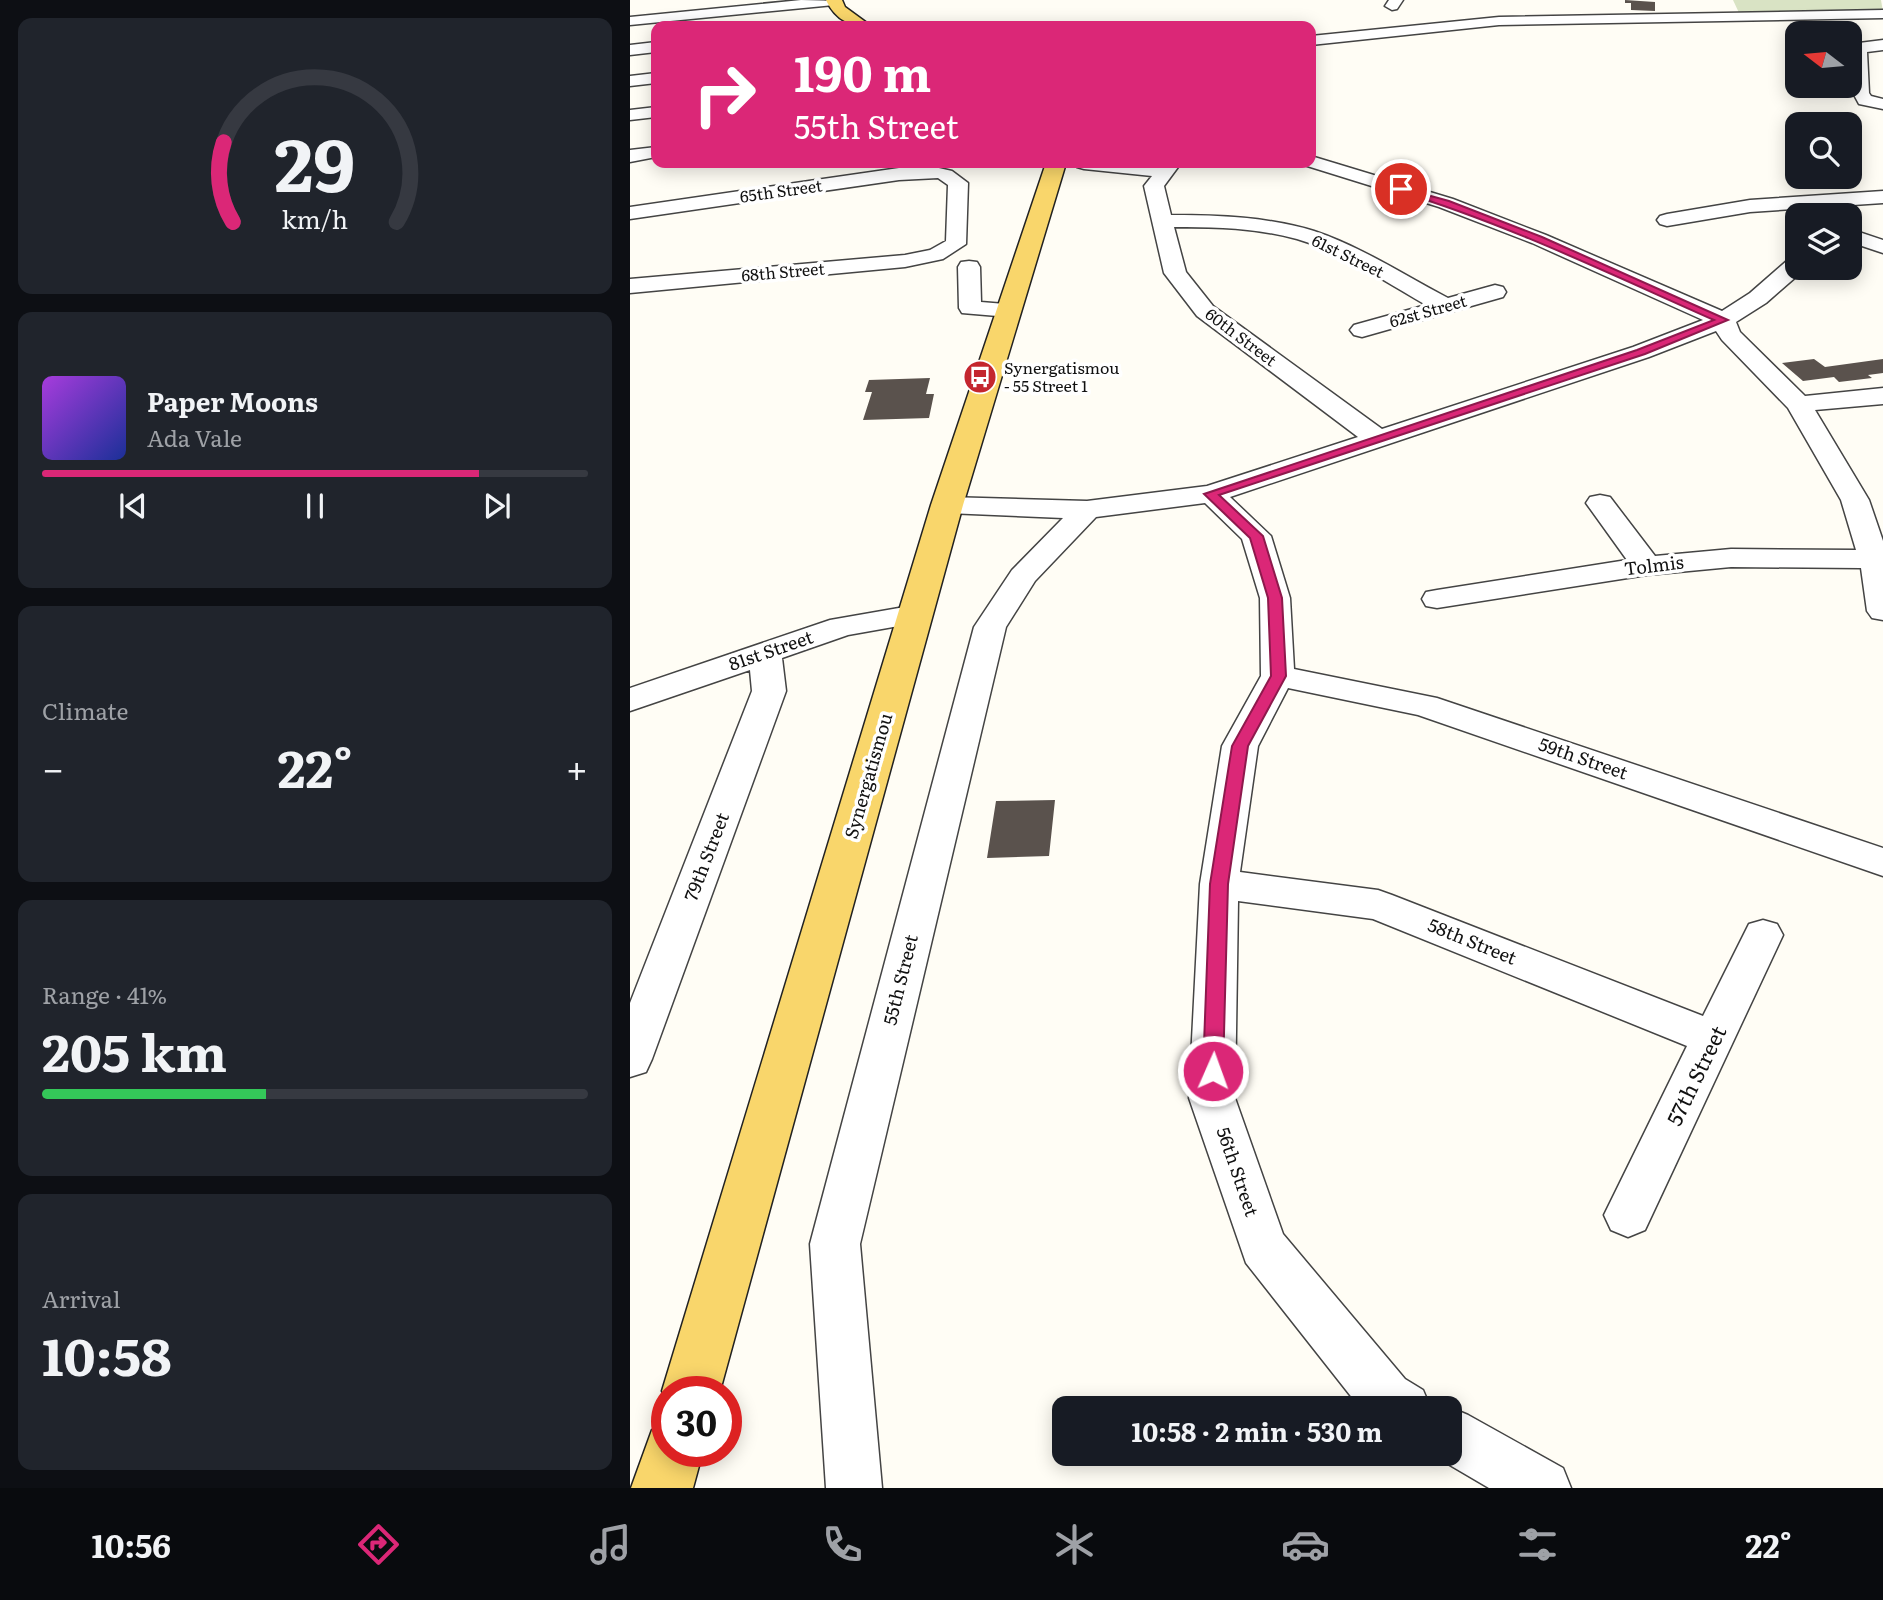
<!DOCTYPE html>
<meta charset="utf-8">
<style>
body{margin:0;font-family:Literata,serif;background:#20242c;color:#f1f3f6;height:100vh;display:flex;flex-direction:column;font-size:26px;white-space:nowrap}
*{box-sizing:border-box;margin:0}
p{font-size:23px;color:#9ea1a6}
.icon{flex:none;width:38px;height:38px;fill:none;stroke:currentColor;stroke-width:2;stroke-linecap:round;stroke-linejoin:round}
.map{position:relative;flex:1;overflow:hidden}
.panel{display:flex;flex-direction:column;gap:18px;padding:18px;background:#0d0f14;width:630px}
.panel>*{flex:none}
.guide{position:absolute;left:21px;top:21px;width:665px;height:147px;border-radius:14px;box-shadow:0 4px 18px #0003;background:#db2777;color:#fff;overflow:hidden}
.needle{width:46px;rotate:286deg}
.controls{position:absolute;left:1155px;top:21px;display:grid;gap:14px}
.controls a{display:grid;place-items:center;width:77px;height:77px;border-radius:14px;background:#171b24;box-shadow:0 4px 18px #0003;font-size:35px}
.speed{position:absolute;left:21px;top:1376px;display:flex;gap:14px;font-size:35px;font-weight:700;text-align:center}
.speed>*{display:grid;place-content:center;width:91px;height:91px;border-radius:50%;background:#171b24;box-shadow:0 4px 18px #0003;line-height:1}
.speed .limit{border:10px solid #d22;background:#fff;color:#111}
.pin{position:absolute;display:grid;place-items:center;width:60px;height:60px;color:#fff;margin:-30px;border:4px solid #fff;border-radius:50%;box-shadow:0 2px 7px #0007}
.me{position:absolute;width:77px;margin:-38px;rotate:2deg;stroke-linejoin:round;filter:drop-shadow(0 0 5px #0008)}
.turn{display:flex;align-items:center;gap:24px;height:147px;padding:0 28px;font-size:32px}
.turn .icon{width:91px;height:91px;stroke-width:2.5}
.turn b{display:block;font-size:49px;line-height:60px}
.big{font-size:52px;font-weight:700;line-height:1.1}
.panel .tile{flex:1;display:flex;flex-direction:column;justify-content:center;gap:10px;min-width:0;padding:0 24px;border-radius:14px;background:#20242c}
.panel .dial{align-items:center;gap:0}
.dial svg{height:182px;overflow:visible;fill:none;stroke:#363941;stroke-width:7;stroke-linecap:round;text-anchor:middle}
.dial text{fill:#f1f3f6;stroke:none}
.song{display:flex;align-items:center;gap:21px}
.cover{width:84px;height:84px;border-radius:10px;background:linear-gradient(135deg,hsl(280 70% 55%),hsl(230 70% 35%))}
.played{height:7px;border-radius:4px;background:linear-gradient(90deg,#db2777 80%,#363941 80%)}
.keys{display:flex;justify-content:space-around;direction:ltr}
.heat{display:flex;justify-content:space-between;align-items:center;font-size:38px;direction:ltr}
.charge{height:10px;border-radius:5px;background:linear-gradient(90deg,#34c759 41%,#363941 0)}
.trip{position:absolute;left:422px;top:1396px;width:410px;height:70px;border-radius:14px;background:#171b24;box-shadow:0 4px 18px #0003;font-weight:700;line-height:70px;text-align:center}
.dock{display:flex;height:112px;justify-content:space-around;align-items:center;background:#090b0e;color:#9ea1a6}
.dock .icon{width:49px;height:49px}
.dock .current{color:#db2777}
.dock b{font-size:32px;color:#f1f3f6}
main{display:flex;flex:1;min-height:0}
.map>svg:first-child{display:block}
.cemetery{fill:#d9e3c4}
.building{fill:#5a524d}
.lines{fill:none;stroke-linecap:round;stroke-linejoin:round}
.minor-casing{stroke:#444;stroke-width:3}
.major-casing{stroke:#222;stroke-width:3}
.minor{fill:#fff;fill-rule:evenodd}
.major{fill:#f9d66b;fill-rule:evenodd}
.route{fill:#db2777;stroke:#8e194d;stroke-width:2}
.labels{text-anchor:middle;stroke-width:7;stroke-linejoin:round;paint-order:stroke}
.far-street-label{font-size:16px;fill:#111;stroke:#fff}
.far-poi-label{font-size:16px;fill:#111;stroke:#fff;text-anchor:start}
.street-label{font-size:18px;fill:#111;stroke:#fff}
.near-street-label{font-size:21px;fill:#111;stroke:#fff}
</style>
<main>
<section class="panel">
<div class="tile dial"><svg viewBox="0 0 100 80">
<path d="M14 69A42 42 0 1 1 86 69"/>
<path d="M14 69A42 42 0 0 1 10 34" stroke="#db2777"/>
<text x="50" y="56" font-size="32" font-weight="700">29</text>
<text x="50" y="72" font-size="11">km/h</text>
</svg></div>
<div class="tile">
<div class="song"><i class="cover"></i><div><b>Paper Moons</b><p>Ada Vale</p></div></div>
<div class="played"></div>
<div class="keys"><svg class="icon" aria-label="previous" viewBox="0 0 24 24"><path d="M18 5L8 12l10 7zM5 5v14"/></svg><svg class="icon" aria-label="pause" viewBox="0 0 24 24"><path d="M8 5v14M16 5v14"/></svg><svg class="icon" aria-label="next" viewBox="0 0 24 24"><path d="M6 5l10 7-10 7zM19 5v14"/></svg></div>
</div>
<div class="tile"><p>Climate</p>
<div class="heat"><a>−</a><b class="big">22°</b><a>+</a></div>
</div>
<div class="tile"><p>Range · 41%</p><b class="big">205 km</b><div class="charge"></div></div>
<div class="tile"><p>Arrival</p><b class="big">10:58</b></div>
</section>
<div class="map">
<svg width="1253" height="1488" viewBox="0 0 1253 1488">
<rect width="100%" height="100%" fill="#fffdf5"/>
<path class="cemetery" d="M 1103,0 L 1251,0 L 1253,12 L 1110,15 Z"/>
<path class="building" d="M 995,0 L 1025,2 L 1025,11 L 1001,10 L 1001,3 L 995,3 Z
M 1184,359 L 1195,367 L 1253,359 L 1253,373 L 1238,375 L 1242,378 L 1209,382 L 1204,377 L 1173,381 L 1152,363 Z
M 300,378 L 296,394 L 304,394 L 299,418 L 233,420 L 242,392 L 235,392 L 239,380 Z
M 425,800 L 419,856 L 357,858 L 366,801 Z"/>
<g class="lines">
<defs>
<path id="minor" d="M 171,0 L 211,1 L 204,5 L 0,25 L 0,17 Z
M 759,0 L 773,0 L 767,9 L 762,10 L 755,6 Z
M 1253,10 L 1253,18 L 869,25 L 681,45 L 681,36 L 869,17 Z
M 1253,40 L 1253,50 L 1237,52 L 1239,93 L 1241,96 L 1253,99 L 1253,109 L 1229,104 L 1223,93 L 1221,48 L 1229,43 Z
M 26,42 L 26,52 L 0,55 L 0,45 Z
M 26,73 L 26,83 L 0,86 L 0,76 Z
M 26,107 L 26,117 L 0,120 L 0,110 Z
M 26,147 L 26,157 L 0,162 L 0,150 Z
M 681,156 L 823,199 L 916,235 L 1092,311 L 1120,293 L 1159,259 L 1167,258 L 1167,268 L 1175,269 L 1136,303 L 1106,322 L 1110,332 L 1175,396 L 1253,388 L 1253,404 L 1185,410 L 1239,500 L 1253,541 L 1253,620 L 1242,618 L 1237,611 L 1231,568 L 1101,567 L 1017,575 L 807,608 L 796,606 L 792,599 L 796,592 L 807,590 L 997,560 L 956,503 L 960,497 L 970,495 L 980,497 L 1025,556 L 1101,549 L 1226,550 L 1211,500 L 1158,408 L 1092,340 L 1086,331 L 1019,357 L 600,497 L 641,536 L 660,598 L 664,669 L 807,698 L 1253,848 L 1253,876 L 788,715 L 658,688 L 628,746 L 610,872 L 748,890 L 762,895 L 1073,1016 L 1119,924 L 1133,920 L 1147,924 L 1153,935 L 1015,1230 L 998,1237 L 981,1230 L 974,1215 L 1057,1046 L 743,919 L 608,901 L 605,1098 L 653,1234 L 775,1379 L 793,1390 L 801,1409 L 731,1409 L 616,1263 L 559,1098 L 570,884 L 592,746 L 631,676 L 630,598 L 612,539 L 575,503 L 466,517 L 405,581 L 376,627 L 230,1244 L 252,1488 L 196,1488 L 180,1244 L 344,627 L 382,570 L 433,518 L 317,513 L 307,511 L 303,505 L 307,499 L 317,497 L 457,501 L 577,486 L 728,437 L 567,316 L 534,273 L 514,186 L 522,176 L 454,169 L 447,167 L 445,163 L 531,165 L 532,163 L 551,163 L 534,186 L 541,215 C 589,215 638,217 684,231 C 732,247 774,275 818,298 L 865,285 L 873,287 L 876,292 L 873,297 L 732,337 L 724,335 L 720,330 L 724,325 L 796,305 C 754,281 713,253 667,239 C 627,228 585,227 544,227 L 556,272 L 583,306 L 752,429 L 1003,347 L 1073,320 L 902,243 L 809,207 L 674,165 L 673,163 L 681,163 Z
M 300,166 L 322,171 L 338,183 L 336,244 L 313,259 L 275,267 L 0,293 L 0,279 L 275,255 L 300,250 L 316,241 L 318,185 L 308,178 L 269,180 L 0,219 L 0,207 L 269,168 Z
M 1253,191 L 1253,203 L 1120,212 L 1037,226 L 1030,224 L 1027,220 L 1030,216 L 1037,214 L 1120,200 Z
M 1220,229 L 1253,240 L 1253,253 L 1220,242 Z
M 339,261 L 347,262 L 350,267 L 351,302 L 387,305 L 390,310 L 387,315 L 379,317 L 332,313 L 329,308 L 328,267 L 331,262 Z
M 286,605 L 297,607 L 302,614 L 297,621 L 218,635 L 152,658 L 156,691 L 22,1059 L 16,1072 L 0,1077 L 0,1003 L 122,691 L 120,670 L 0,711 L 0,688 L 200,620 Z
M 819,1407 L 838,1415 L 933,1468 L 941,1488 L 859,1488 L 801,1454 L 819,1454 L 819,1409 L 814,1409 Z"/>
<path id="major" d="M 196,0 L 212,0 L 215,7 L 241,26 C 220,27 206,20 196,0 Z
M 416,163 L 436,163 L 333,505 L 90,1391 L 37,1391 L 37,1403 L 32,1391 L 301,505 Z
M 37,1423 L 37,1451 L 73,1451 L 63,1488 L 1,1488 L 22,1430 Z"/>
</defs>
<use href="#minor" class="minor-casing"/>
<use href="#major" class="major-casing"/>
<use href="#minor" class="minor"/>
<use href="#major" class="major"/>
</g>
<path class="route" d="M 768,187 L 819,201 L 912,237 L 1098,320 L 1015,354 L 589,495 L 633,536 L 652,598 L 656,676 L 618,746 L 598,884 L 593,1071 L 590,1077 L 583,1079 L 576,1077 L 573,1071 L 580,884 L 602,746 L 641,676 L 638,598 L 620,538 L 574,494 L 1007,350 L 1084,320 C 980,274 877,224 768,191 Z"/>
<defs>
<symbol id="bus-disc" viewBox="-11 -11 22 22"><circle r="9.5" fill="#c4262e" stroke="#fff"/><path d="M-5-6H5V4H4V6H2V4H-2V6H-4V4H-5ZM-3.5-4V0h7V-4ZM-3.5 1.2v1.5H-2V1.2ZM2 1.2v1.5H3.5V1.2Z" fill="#fff"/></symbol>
</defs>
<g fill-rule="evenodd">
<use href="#bus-disc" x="331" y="358" width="38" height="38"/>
</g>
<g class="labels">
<g class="far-street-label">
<text transform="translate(151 191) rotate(-8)" y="6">65th Street</text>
<text transform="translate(718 256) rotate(26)" y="6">61st Street</text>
<text transform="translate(153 272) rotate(-5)" y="6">68th Street</text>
<text transform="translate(798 311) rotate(-16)" y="6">62st Street</text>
<text transform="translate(611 337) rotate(37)" y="6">60th Street</text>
</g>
<g class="far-poi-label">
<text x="374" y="374">Synergatismou<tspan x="374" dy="18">- 55 Street 1</tspan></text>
</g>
<g class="street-label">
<text transform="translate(1024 566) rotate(-7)" y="6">Tolmis</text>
<text transform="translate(141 651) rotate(-19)" y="6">81st Street</text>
<text transform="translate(953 759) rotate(19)" y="6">59th Street</text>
<text transform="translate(239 776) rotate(-74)" y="6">Synergatismou</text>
<text transform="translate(77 857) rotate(-69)" y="6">79th Street</text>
<text transform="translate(842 942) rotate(22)" y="6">58th Street</text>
<text transform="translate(271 980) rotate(-76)" y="6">55th Street</text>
<text transform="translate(607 1172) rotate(71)" y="6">56th Street</text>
</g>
<g class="near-street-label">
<text transform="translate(1067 1076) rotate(-64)" y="7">57th Street</text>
</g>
</g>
</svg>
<div class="controls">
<a><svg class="needle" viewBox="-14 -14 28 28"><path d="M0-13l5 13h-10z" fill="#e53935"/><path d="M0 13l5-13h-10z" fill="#9ea1a6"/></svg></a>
<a><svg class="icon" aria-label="search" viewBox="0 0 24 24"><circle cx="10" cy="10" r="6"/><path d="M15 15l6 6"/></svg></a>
<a><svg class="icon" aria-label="layers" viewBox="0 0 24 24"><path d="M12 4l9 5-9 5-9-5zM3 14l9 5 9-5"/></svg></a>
</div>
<div class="speed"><div class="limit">30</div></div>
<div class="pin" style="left:771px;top:189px;background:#d93025"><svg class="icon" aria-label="arrive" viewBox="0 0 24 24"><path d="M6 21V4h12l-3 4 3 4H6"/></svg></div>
<svg class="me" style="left:583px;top:1071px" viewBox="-20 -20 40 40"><circle r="17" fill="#db2777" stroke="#fff" stroke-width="3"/><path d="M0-11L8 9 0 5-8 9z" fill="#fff"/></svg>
<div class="trip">10:58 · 2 min · 530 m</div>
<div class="guide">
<div class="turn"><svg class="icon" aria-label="right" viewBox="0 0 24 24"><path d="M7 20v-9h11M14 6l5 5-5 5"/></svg><div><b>190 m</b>55th Street</div></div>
</div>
</div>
</main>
<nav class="dock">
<b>10:56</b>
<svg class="icon current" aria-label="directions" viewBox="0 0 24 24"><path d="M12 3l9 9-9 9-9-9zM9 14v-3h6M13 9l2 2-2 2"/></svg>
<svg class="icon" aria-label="music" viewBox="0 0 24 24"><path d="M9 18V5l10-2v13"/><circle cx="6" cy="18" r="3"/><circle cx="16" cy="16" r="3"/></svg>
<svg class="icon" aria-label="phone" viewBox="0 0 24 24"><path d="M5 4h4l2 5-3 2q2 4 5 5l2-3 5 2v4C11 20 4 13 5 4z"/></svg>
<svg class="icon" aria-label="climate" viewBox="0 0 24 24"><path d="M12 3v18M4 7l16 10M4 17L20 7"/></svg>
<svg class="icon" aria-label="car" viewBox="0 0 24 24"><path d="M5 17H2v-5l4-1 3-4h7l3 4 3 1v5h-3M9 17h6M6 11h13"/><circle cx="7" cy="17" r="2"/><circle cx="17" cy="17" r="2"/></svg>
<svg class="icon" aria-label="filters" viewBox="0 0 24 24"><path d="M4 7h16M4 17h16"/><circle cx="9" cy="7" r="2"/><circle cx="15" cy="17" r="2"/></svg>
<b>22°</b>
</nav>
